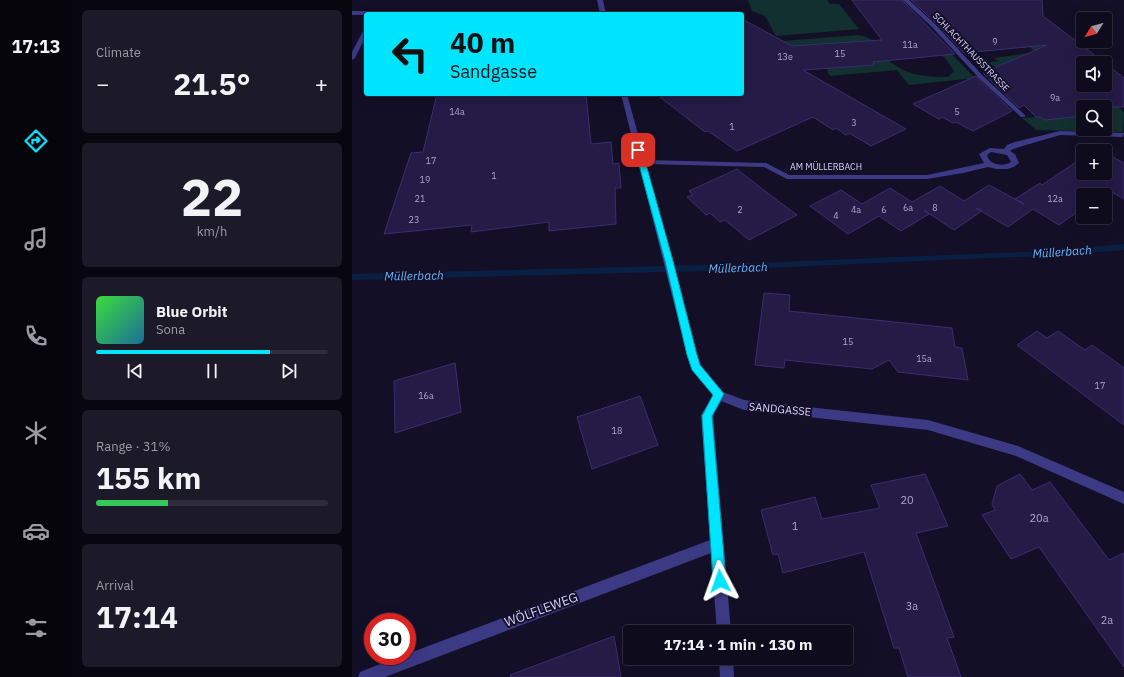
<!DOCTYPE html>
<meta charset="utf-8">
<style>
body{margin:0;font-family:"IBM Plex Sans",sans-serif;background:#1c1929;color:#f1f3f6;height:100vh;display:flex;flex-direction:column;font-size:15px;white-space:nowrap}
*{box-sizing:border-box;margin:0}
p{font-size:13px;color:#9b9ba3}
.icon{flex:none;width:22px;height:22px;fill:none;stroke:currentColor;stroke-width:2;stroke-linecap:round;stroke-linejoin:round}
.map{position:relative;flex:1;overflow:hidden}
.drawer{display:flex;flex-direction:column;gap:10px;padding:10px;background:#08060f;width:280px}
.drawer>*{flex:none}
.guide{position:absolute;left:12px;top:12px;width:380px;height:84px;border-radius:4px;box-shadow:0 4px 16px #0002,0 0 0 1px #2e2b3b;background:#00e5ff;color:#111;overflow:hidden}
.needle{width:26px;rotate:233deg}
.controls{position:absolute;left:724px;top:12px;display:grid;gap:8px}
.controls a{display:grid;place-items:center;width:36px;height:36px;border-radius:4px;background:#0e0b1c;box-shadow:0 4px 16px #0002,0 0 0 1px #2e2b3b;font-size:20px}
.speed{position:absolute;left:12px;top:613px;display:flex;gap:8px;font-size:20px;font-weight:700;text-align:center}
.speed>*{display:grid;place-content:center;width:52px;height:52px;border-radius:50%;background:#0e0b1c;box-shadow:0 4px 16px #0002,0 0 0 1px #2e2b3b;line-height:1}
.speed .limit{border:6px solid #d22;background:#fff;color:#111}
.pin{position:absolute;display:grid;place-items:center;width:34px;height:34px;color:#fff;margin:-17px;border-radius:8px;box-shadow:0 2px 6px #0006}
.me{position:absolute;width:44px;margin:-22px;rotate:356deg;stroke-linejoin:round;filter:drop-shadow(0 0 3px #0008)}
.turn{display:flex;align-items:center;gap:14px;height:84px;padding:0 20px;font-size:18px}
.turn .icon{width:52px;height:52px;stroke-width:2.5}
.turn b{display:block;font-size:28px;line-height:34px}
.big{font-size:30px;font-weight:700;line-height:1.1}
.drawer .card{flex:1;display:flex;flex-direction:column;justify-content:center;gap:6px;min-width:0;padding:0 14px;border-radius:6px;background:#1c1929}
.drawer .dial{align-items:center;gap:0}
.dial b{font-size:52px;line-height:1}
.song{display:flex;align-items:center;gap:12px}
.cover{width:48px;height:48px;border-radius:6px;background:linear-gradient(135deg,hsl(120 70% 55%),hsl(200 70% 35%))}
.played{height:4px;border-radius:2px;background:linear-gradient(90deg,#00e5ff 75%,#2e2b3b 75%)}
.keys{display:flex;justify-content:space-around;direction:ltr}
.heat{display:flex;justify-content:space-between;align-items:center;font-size:22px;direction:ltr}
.charge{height:6px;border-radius:3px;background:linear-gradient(90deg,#34c759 31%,#2e2b3b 0)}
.trip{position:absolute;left:271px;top:625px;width:230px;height:40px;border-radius:4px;background:#0e0b1c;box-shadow:0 4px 16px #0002,0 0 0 1px #2e2b3b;font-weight:700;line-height:40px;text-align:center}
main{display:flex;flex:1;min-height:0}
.tab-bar{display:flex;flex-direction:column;width:72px;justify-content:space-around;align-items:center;background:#06040b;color:#9b9ba3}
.tab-bar .icon{width:28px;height:28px}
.tab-bar .current{color:#00e5ff}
.tab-bar b{font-size:18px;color:#f1f3f6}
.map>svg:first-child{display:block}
.green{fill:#12302f}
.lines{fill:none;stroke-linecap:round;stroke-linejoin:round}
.stream{fill:#0a1f44;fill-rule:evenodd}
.building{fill:#241b47;stroke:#3b2d73}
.street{fill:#3d3a85;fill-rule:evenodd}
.route{fill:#00e5ff;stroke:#0095a6}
.labels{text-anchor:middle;stroke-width:4;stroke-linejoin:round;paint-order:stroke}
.number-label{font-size:9px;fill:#aca6d1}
.far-street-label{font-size:9px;fill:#d9d4ff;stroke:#130f26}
.street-label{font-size:11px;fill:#d9d4ff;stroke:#130f26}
.near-number-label{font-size:11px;fill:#aca6d1}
.water-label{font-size:12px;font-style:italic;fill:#62b6ff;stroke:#130f26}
.near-street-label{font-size:13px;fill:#d9d4ff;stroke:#130f26}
</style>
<main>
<nav class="tab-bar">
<b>17:13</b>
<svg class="icon current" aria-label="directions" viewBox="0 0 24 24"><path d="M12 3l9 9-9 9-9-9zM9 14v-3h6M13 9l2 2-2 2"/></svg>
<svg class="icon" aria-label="music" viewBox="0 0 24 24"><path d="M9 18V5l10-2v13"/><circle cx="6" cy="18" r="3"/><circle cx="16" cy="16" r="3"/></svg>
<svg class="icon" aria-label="phone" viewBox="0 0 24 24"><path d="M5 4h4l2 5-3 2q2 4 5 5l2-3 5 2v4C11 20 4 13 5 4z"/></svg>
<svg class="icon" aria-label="climate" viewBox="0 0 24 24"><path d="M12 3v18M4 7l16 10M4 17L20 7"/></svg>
<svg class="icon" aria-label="car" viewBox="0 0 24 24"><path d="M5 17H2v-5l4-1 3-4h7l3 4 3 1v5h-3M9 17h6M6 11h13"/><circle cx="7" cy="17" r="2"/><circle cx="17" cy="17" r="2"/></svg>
<svg class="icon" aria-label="filters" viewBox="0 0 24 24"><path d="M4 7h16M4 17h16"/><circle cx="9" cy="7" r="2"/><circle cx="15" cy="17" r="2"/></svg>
</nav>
<section class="drawer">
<div class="card"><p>Climate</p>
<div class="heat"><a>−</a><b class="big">21.5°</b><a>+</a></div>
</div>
<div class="card dial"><b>22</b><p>km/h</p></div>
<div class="card">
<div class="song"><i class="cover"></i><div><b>Blue Orbit</b><p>Sona</p></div></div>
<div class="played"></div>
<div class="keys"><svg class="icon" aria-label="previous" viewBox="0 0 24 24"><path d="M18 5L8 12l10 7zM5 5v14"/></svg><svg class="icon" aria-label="pause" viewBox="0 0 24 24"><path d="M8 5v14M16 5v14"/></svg><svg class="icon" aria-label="next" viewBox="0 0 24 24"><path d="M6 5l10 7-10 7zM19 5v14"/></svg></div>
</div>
<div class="card"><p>Range · 31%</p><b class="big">155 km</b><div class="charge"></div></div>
<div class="card"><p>Arrival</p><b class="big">17:14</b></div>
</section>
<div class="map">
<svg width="772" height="677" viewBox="0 0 772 677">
<rect width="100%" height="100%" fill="#130f26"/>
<path class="green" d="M 396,0 L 475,0 L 478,4 L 487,4 L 507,29 L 424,36 L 413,16 L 400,11 Z
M 547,0 L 623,78 L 557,85 L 545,70 L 478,76 L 474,68 L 522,65 L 506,42 L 415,48 L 418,42 L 506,35 C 528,38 525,52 540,63 C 557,76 576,77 596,77 L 602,71 C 595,57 577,45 566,33 C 558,23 553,11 547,0 Z
M 651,10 L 731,78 L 731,85 L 740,85 L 772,112 L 771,132 L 684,130 L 670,118 L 731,113 L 731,129 L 753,129 L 753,107 L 633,63 L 646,61 L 642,58 L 683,52 L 656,28 Z"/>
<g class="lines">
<path class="stream" d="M 772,244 L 772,250 L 694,256 L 589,260 L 352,271 L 0,280 L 0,274 L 352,265 L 694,251 Z"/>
</g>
<path class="building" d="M 500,0 L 550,0 L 603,54 L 521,62 L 522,65 L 451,70 L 554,129 L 519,146 L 497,133 L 494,135 L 484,128 L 481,130 L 461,117 L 385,151 L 356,131 L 353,132 L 304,94 L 390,94 L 390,19 L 440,46 L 530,40 Z
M 559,0 L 690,0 L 691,16 L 753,63 L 731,63 L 731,85 L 753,85 L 753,63 L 772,78 L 772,107 L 731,107 L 731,116 L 693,120 L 689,117 L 684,117 L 672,105 L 667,108 L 631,73 L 695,45 L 612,53 L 584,23 Z
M 624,76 L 660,111 L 621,131 L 604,122 L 601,123 L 590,117 L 587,119 L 561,104 Z
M 85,94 L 234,94 L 239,144 L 259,142 L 261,164 L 267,163 L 269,188 L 263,188 L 264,224 L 197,231 L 197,222 L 119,232 L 120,225 L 32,234 L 59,153 L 71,152 Z
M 757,155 L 772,163 L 772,199 L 756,190 L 749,195 L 731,195 L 731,208 L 707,225 L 681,209 L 656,227 L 624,208 L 630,211 L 602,230 L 572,210 L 577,214 L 549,231 L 527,216 L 496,234 L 458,206 L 489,190 L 510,204 L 538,188 L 560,202 L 588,186 L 612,201 L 637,185 L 672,204 L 663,199 L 688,183 L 690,185 L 727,160 L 731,162 L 731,173 L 753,173 L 753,158 Z
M 385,169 L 418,195 L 445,215 L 397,240 L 373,220 L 368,222 L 358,213 L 354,215 L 335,197 L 341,195 L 337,191 Z
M 412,293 L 438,295 L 437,311 L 600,328 L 603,347 L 610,348 L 616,380 L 546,372 L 537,360 L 520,369 L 433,360 L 432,368 L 403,365 Z
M 685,331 L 695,338 L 706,331 L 733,350 L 740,345 L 772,368 L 772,425 L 665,345 Z
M 103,363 L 109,412 L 43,433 L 42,381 Z
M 288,396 L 306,445 L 240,469 L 225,417 Z
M 573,474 L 596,526 L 564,533 L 602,637 L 595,638 L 609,677 L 556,677 L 547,648 L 542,648 L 512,552 L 431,573 L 426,554 L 421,555 L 409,510 L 463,497 L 470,519 L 528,508 L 519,485 Z
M 668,474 L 680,490 L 698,482 L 757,560 L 772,553 L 772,667 L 687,547 L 659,559 L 630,515 L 643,510 L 640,504 L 645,486 Z
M 262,636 L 269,677 L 159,677 L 158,675 Z"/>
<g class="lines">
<path class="street" d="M 245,0 L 251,0 L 254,14 L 248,14 Z
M 551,0 L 557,0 L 583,24 L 631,76 L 673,115 L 673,117 L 669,117 L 627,78 L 579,26 Z
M 0,11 L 161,12 L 164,14 L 0,15 Z
M 14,29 L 14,36 L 3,58 L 0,60 L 0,52 L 11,31 Z
M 269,94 L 275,94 L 293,160 L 414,163 L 437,175 L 575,175 L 632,163 L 627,154 L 638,148 L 652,149 L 655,145 L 663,142 L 708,131 L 772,133 L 771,137 L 708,135 L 661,149 L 658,151 L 663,154 L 667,163 L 662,167 L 655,169 L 644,169 L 636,167 L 611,173 L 575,179 L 435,179 L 412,167 L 294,164 L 345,355 L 349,365 L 371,392 L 392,400 L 576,420 L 666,446 L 772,492 L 772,504 L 664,456 L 576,430 L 392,410 L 369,401 L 361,416 L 379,632 L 365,632 L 359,553 L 33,677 L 6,677 L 8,672 L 13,670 L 49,656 L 55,656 L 55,654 L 358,540 L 349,415 L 361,395 L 340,370 L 335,355 ZM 639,152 L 655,155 L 659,162 C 651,167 637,165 635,155 Z
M 367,658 L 381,658 L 382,677 L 368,677 Z"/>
</g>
<path class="route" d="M 286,148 L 290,150 L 321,261 L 345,355 L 348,365 L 372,394 L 360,416 L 374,581 L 372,585 L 368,587 L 363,585 L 361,581 L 350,416 L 361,395 L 340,370 L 335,355 L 313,261 L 283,150 Z"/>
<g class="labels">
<g class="number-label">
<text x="643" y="45">9</text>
<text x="558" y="48">11a</text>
<text x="488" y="57">15</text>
<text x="433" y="60">13e</text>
<text x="703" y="101">9a</text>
<text x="105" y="115">14a</text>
<text x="605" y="115">5</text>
<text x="502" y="126">3</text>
<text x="380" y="130">1</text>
<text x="79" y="164">17</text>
<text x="142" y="179">1</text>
<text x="73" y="183">19</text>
<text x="68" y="202">21</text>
<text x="703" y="202">12a</text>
<text x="556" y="211">6a</text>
<text x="583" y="211">8</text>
<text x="388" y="213">2</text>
<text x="504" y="213">4a</text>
<text x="532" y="213">6</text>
<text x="484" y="219">4</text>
<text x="62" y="223">23</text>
<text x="496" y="345">15</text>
<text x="572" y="362">15a</text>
<text x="748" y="389">17</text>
<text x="74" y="399">16a</text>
<text x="265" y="434">18</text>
</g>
<g class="far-street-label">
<text transform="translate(619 52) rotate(46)" y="3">SCHLACHTHAUSSTRASSE</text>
<text x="474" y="170">AM MÜLLERBACH</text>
</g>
<g class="street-label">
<text transform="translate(428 409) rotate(5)" y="4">SANDGASSE</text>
</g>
<g class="near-number-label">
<text x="555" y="504">20</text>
<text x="687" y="522">20a</text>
<text x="443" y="530">1</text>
<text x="560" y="610">3a</text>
<text x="755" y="624">2a</text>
</g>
<g class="water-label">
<text transform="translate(710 252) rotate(-4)" y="4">Müllerbach</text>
<text transform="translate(386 268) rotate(-2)" y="4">Müllerbach</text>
<text transform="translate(62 276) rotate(-1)" y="4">Müllerbach</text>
</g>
<g class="near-street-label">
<text transform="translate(189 609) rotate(-20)" y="5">WÖLFLEWEG</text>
</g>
</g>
</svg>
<div class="controls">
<a><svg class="needle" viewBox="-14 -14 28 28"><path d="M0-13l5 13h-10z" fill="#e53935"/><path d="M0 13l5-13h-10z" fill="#9b9ba3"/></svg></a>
<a><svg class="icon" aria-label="sound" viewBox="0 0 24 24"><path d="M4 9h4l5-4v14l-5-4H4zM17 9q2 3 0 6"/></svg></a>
<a><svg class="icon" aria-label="search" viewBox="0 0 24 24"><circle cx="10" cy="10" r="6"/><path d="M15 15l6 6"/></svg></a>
<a>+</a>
<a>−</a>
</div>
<div class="speed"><div class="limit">30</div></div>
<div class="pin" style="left:286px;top:150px;background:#d93025"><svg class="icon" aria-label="arrive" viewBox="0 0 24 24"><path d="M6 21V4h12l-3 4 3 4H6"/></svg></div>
<svg class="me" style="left:368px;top:581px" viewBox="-20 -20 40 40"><path d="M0-17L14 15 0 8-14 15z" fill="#00e5ff" stroke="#fff" stroke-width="4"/></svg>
<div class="trip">17:14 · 1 min · 130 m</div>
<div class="guide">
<div class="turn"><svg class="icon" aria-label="left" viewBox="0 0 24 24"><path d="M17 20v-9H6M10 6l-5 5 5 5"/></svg><div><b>40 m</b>Sandgasse</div></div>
</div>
</div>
</main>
